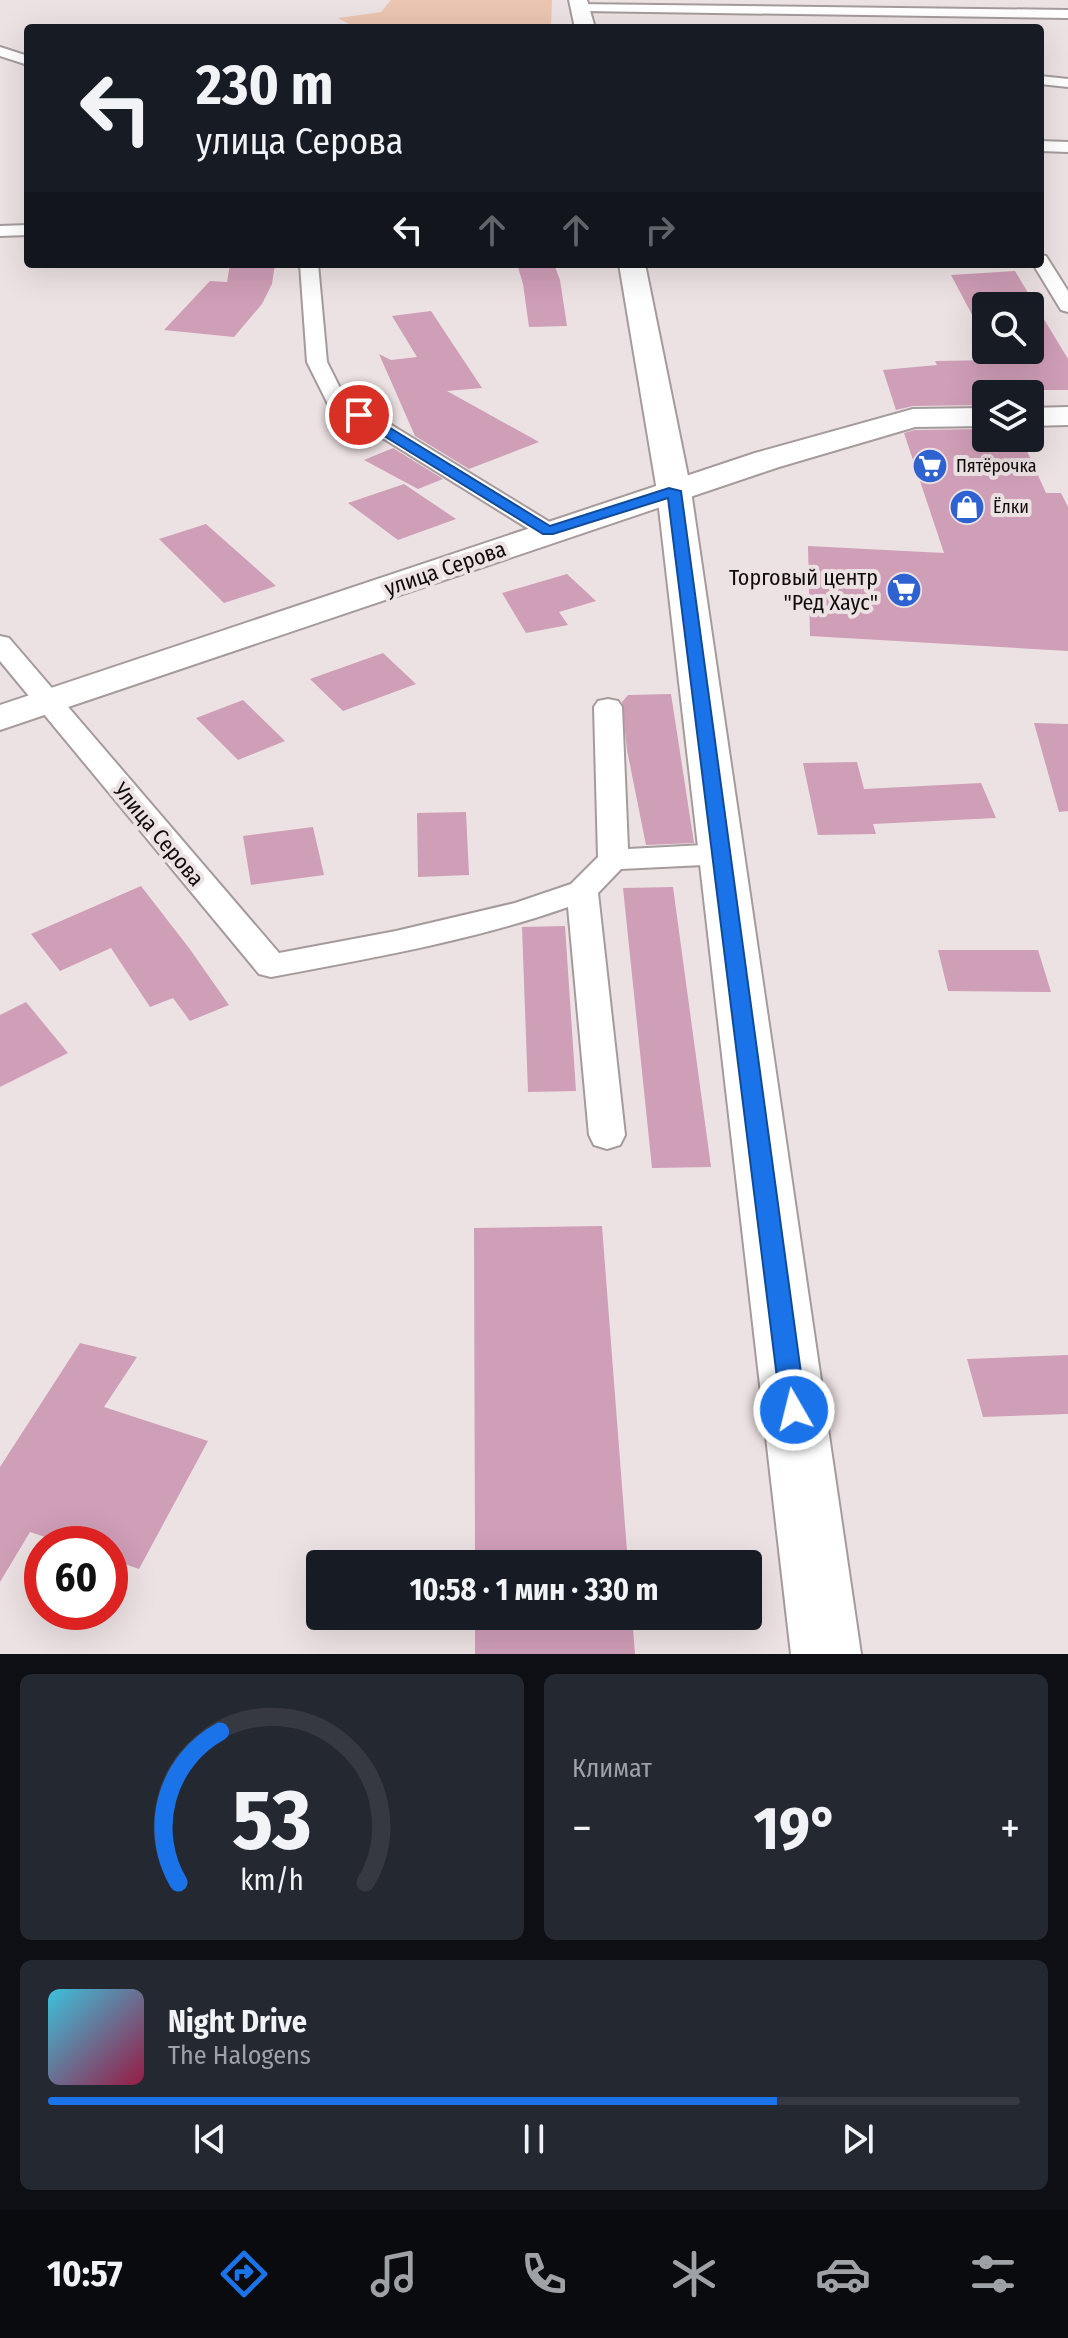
<!DOCTYPE html>
<html lang="ru">
<meta charset="utf-8">
<style>
body{margin:0;font-family:"Fira Sans Condensed",sans-serif;background:#242831;color:#f1f3f6;height:100vh;display:flex;flex-direction:column;font-size:30px;white-space:nowrap}
*{box-sizing:border-box;margin:0}
p{font-size:26px;color:#9ea1a6}
.icon{flex:none;width:44px;height:44px;fill:none;stroke:currentColor;stroke-width:2;stroke-linecap:round;stroke-linejoin:round}
.map{position:relative;height:1654px;overflow:hidden}
.side{display:flex;flex-direction:column;gap:20px;padding:20px;background:#0d0f14;flex:1}
.side>*{flex:none}
.hud{position:absolute;left:24px;top:24px;width:1020px;height:244px;border-radius:8px;box-shadow:0 8px 32px #0002;background:#171b24;color:#f1f3f6;overflow:hidden}
.controls{position:absolute;left:972px;top:292px;display:grid;gap:16px}
.controls a{display:grid;place-items:center;width:72px;height:72px;border-radius:8px;background:#171b24;box-shadow:0 8px 32px #0002;font-size:40px}
.speed{position:absolute;left:24px;top:1526px;display:flex;gap:16px;font-size:40px;font-weight:700;text-align:center}
.speed>*{display:grid;place-content:center;width:104px;height:104px;border-radius:50%;background:#171b24;box-shadow:0 8px 32px #0002;line-height:1}
.speed .limit{border:12px solid #d22;background:#fff;color:#111}
.pin{position:absolute;display:grid;place-items:center;width:68px;height:68px;color:#fff;margin:-34px;border:4px solid #fff;border-radius:50%;box-shadow:0 2px 8px #0007}
.me{position:absolute;width:88px;margin:-44px;rotate:352deg;stroke-linejoin:round;filter:drop-shadow(0 0 6px #0008)}
.turn{display:flex;align-items:center;gap:28px;height:168px;padding:0 40px;font-size:36px}
.turn .icon{width:104px;height:104px;stroke-width:2.5}
.turn b{display:block;font-size:56px;line-height:68px}
.lanes{display:flex;align-items:center;height:76px;padding:0 40px;background:#0003;justify-content:center;gap:40px;direction:ltr}
.lanes .off{opacity:.35}
.big{font-size:60px;font-weight:700;line-height:1.1}
.side .widget{flex:1;display:flex;flex-direction:column;justify-content:center;gap:12px;min-width:0;padding:0 28px;border-radius:12px;background:#242831}
.side .dial{align-items:center;gap:0}
.dial svg{height:208px;overflow:visible;fill:none;stroke:#363941;stroke-width:7;stroke-linecap:round;text-anchor:middle}
.dial text{fill:#f1f3f6;stroke:none}
.song{display:flex;align-items:center;gap:24px}
.cover{width:96px;height:96px;border-radius:12px;background:linear-gradient(135deg,hsl(190 70% 55%),hsl(340 70% 35%))}
.played{height:8px;border-radius:4px;background:linear-gradient(90deg,#1a73e8 75%,#363941 75%)}
.keys{display:flex;justify-content:space-around;direction:ltr}
.heat{display:flex;justify-content:space-between;align-items:center;font-size:44px;direction:ltr}
.side .tiles{flex:1;display:grid;gap:20px;grid-template-columns:1fr 1fr}
.widget:last-child{grid-column:span 2}
.trip{position:absolute;left:306px;top:1550px;width:456px;height:80px;border-radius:8px;background:#171b24;box-shadow:0 8px 32px #0002;font-weight:700;line-height:80px;text-align:center}
.dock{display:flex;height:128px;justify-content:space-around;align-items:center;background:#090b0e;color:#9ea1a6}
.dock .icon{width:56px;height:56px}
.dock .selected{color:#1a73e8}
.dock b{font-size:36px;color:#f1f3f6}
.map>svg:first-child{display:block}
.green{fill:#eac5b1}
.building{fill:#cf9eb7}
.lines{fill:none;stroke-linecap:round;stroke-linejoin:round}
.street-casing{stroke:#a59b9c;stroke-width:4}
.secondary-casing{stroke:#a59b9c;stroke-width:4}
.primary-casing{stroke:#a59b9c;stroke-width:4}
.street{fill:#fff;fill-rule:evenodd}
.secondary{fill:#fff;fill-rule:evenodd}
.primary{fill:#fff;fill-rule:evenodd}
.route{fill:#1a73e8;stroke:#114b97;stroke-width:2}
.labels{text-anchor:middle;stroke-width:8;stroke-linejoin:round;paint-order:stroke}
.far-poi-label{font-size:18px;fill:#0f0b0c;stroke:#ede2e3;text-anchor:start}
.street-label{font-size:22px;fill:#0f0b0c;stroke:#ede2e3}
.poi-label{font-size:22px;fill:#0f0b0c;stroke:#ede2e3;text-anchor:end}
</style>
<div class="map">
<svg width="1068" height="1654" viewBox="0 0 1068 1654">
<rect width="100%" height="100%" fill="#ede2e3"/>
<path class="green" d="M 391,0 L 552,0 L 551,28 L 356,28 L 338,18 L 381,12 Z"/>
<path class="building" d="M 230,264 L 275,264 L 272,284 L 262,304 L 234,337 L 164,330 L 210,281 L 227,282 Z
M 517,264 L 554,264 L 560,280 L 567,326 L 529,327 L 523,284 Z
M 1015,271 L 1068,359 L 1068,390 L 1000,390 L 1002,394 L 986,394 L 986,405 L 913,406 L 896,410 L 883,370 L 937,365 L 935,361 L 996,360 L 991,350 L 1030,350 L 1030,306 L 986,306 L 986,341 L 951,275 Z
M 431,311 L 482,388 L 447,391 L 539,442 L 469,469 L 415,436 L 379,354 L 391,360 L 417,357 L 392,316 Z
M 986,429 L 986,438 L 1021,438 L 1046,493 L 1061,493 L 1068,507 L 1068,651 L 810,636 L 808,546 L 944,553 L 904,433 L 915,430 Z
M 393,448 L 443,479 L 418,489 L 364,460 Z
M 404,484 L 456,519 L 398,540 L 348,503 Z
M 206,524 L 276,586 L 224,603 L 159,539 Z
M 567,574 L 596,601 L 559,612 L 568,625 L 526,633 L 502,593 Z
M 383,653 L 416,684 L 343,711 L 310,679 Z
M 671,694 L 694,843 L 646,845 L 627,750 L 622,702 L 628,695 Z
M 243,700 L 285,741 L 238,760 L 196,718 Z
M 1034,723 L 1068,724 L 1068,811 L 1059,812 Z
M 857,762 L 864,789 L 981,783 L 996,818 L 873,824 L 876,834 L 818,835 L 803,763 Z
M 466,812 L 469,875 L 418,877 L 417,813 Z
M 313,827 L 324,875 L 251,885 L 243,836 Z
M 141,886 L 189,948 L 229,1005 L 190,1021 L 173,998 L 150,1007 L 111,948 L 60,971 L 31,934 Z
M 673,887 L 711,1167 L 652,1168 L 623,888 Z
M 565,926 L 576,1091 L 528,1092 L 522,927 Z
M 938,950 L 1038,950 L 1051,992 L 948,991 Z
M 26,1002 L 68,1053 L 0,1087 L 0,1015 Z
M 602,1226 L 628,1564 L 475,1564 L 474,1228 Z
M 80,1343 L 137,1357 L 104,1407 L 208,1441 L 139,1569 L 110,1559 L 110,1544 L 66,1544 L 30,1532 L 0,1582 L 0,1467 Z
M 1068,1355 L 1068,1414 L 983,1417 L 967,1359 Z
M 475,1616 L 632,1616 L 635,1654 L 475,1654 Z"/>
<g class="lines">
<defs>
<path id="street" d="M 576,4 L 1068,10 L 1068,18 L 581,11 L 575,7 Z
M 0,47 L 28,56 L 28,65 L 0,56 Z
M 1040,76 L 1068,79 L 1068,87 L 1040,84 Z
M 1040,141 L 1068,142 L 1068,152 L 1040,151 Z
M 28,225 L 28,235 L 0,236 L 0,226 Z
M 1040,255 L 1046,256 L 1068,291 L 1068,312 L 1061,310 L 1033,264 L 1040,264 Z
M 300,264 L 318,264 L 327,362 L 344,396 L 556,526 L 560,531 L 556,536 L 540,536 L 328,404 L 307,362 Z
M 0,636 L 9,638 L 279,953 L 396,931 L 515,903 L 571,884 L 598,857 L 594,707 L 598,701 L 608,699 L 618,701 L 622,707 L 628,849 L 724,844 L 735,847 L 739,854 L 735,861 L 724,864 L 621,869 L 598,893 L 625,1135 L 620,1145 L 607,1149 L 594,1145 L 589,1135 L 568,907 C 472,941 370,958 271,977 L 259,974 L 0,661 Z"/>
<path id="secondary" d="M 1068,407 L 1068,425 L 1030,426 L 1030,408 Z
M 986,408 L 986,426 L 915,427 L 779,467 L 0,730 L 0,705 L 755,453 L 913,409 Z"/>
<path id="primary" d="M 569,0 L 587,0 L 595,28 L 575,28 Z
M 619,264 L 645,264 L 691,491 L 861,1654 L 791,1654 L 657,491 Z"/>
</defs>
<use href="#street" class="street-casing"/>
<use href="#secondary" class="secondary-casing"/>
<use href="#primary" class="primary-casing"/>
<use href="#street" class="street"/>
<use href="#secondary" class="secondary"/>
<use href="#primary" class="primary"/>
</g>
<path class="route" d="M 355,412 L 364,412 L 550,526 L 669,488 L 681,491 L 806,1410 L 803,1418 L 794,1422 L 785,1418 L 781,1410 L 668,498 L 553,534 L 543,534 L 355,418 Z"/>
<defs>
<symbol id="supermarket-disc" viewBox="-11 -11 22 22"><circle r="9.5" fill="#2e62d0" stroke="#ede2e3"/><path d="M-6-5.5h2.5l.6 2H6L4.5 2H-2.5L-4.4-4H-6ZM-1.5 3.2a1.3 1.3 0 1 0 .1 0ZM3 3.2a1.3 1.3 0 1 0 .1 0Z" fill="#fff"/></symbol>
<symbol id="shop-disc" viewBox="-11 -11 22 22"><circle r="9.5" fill="#2e62d0" stroke="#ede2e3"/><path d="M-5-2.5h2.3a2.7 3.5 0 0 1 5.4 0H5L5.5 6h-11ZM-1.5-2.5h3a1.5 2.3 0 0 0-3 0Z" fill="#fff"/></symbol>
</defs>
<g fill-rule="evenodd">
<use href="#supermarket-disc" x="910" y="446" width="40" height="40"/>
<use href="#shop-disc" x="947" y="487" width="40" height="40"/>
<use href="#supermarket-disc" x="884" y="570" width="40" height="40"/>
</g>
<g class="labels">
<g class="far-poi-label">
<text x="956" y="472">Пятёрочка</text>
<text x="993" y="513">Ёлки</text>
</g>
<g class="street-label">
<text transform="translate(445 568) rotate(-19)" y="8">улица Серова</text>
<text transform="translate(159 834) rotate(50)" y="8">Улица Серова</text>
</g>
<g class="poi-label">
<text x="878" y="585">Торговый центр<tspan x="878" dy="25">"Ред Хаус"</tspan></text>
</g>
</g>
</svg>
<div class="controls">
<a><svg class="icon" aria-label="search" viewBox="0 0 24 24"><circle cx="10" cy="10" r="6"/><path d="M15 15l6 6"/></svg></a>
<a><svg class="icon" aria-label="layers" viewBox="0 0 24 24"><path d="M12 4l9 5-9 5-9-5zM3 14l9 5 9-5"/></svg></a>
</div>
<div class="speed"><div class="limit">60</div></div>
<div class="pin" style="left:359px;top:415px;background:#d93025"><svg class="icon" aria-label="arrive" viewBox="0 0 24 24"><path d="M6 21V4h12l-3 4 3 4H6"/></svg></div>
<svg class="me" style="left:794px;top:1410px" viewBox="-20 -20 40 40"><circle r="17" fill="#1a73e8" stroke="#fff" stroke-width="3"/><path d="M0-11L8 9 0 5-8 9z" fill="#fff"/></svg>
<div class="trip">10:58 · 1 мин · 330 m</div>
<div class="hud">
<div class="turn"><svg class="icon" aria-label="left" viewBox="0 0 24 24"><path d="M17 20v-9H6M10 6l-5 5 5 5"/></svg><div><b>230 m</b>улица Серова</div></div>
<div class="lanes"><svg class="icon" aria-label="left" viewBox="0 0 24 24"><path d="M17 20v-9H6M10 6l-5 5 5 5"/></svg><svg class="icon off" aria-label="ahead" viewBox="0 0 24 24"><path d="M12 20V5M6 11l6-6 6 6"/></svg><svg class="icon off" aria-label="ahead" viewBox="0 0 24 24"><path d="M12 20V5M6 11l6-6 6 6"/></svg><svg class="icon off" aria-label="right" viewBox="0 0 24 24"><path d="M7 20v-9h11M14 6l5 5-5 5"/></svg></div>
</div>
</div>
<section class="side">
<div class="tiles">
<div class="widget dial"><svg viewBox="0 0 100 80">
<path d="M14 69A42 42 0 1 1 86 69"/>
<path d="M14 69A42 42 0 0 1 30 11" stroke="#1a73e8"/>
<text x="50" y="56" font-size="32" font-weight="700">53</text>
<text x="50" y="72" font-size="11">km/h</text>
</svg></div>
<div class="widget"><p>Климат</p>
<div class="heat"><a>−</a><b class="big">19°</b><a>+</a></div>
</div>
<div class="widget">
<div class="song"><i class="cover"></i><div><b>Night Drive</b><p>The Halogens</p></div></div>
<div class="played"></div>
<div class="keys"><svg class="icon" aria-label="previous" viewBox="0 0 24 24"><path d="M18 5L8 12l10 7zM5 5v14"/></svg><svg class="icon" aria-label="pause" viewBox="0 0 24 24"><path d="M8 5v14M16 5v14"/></svg><svg class="icon" aria-label="next" viewBox="0 0 24 24"><path d="M6 5l10 7-10 7zM19 5v14"/></svg></div>
</div>
</div>
</section>
<nav class="dock">
<b>10:57</b>
<svg class="icon selected" aria-label="directions" viewBox="0 0 24 24"><path d="M12 3l9 9-9 9-9-9zM9 14v-3h6M13 9l2 2-2 2"/></svg>
<svg class="icon" aria-label="music" viewBox="0 0 24 24"><path d="M9 18V5l10-2v13"/><circle cx="6" cy="18" r="3"/><circle cx="16" cy="16" r="3"/></svg>
<svg class="icon" aria-label="phone" viewBox="0 0 24 24"><path d="M5 4h4l2 5-3 2q2 4 5 5l2-3 5 2v4C11 20 4 13 5 4z"/></svg>
<svg class="icon" aria-label="climate" viewBox="0 0 24 24"><path d="M12 3v18M4 7l16 10M4 17L20 7"/></svg>
<svg class="icon" aria-label="car" viewBox="0 0 24 24"><path d="M5 17H2v-5l4-1 3-4h7l3 4 3 1v5h-3M9 17h6M6 11h13"/><circle cx="7" cy="17" r="2"/><circle cx="17" cy="17" r="2"/></svg>
<svg class="icon" aria-label="filters" viewBox="0 0 24 24"><path d="M4 7h16M4 17h16"/><circle cx="9" cy="7" r="2"/><circle cx="15" cy="17" r="2"/></svg>
</nav>
